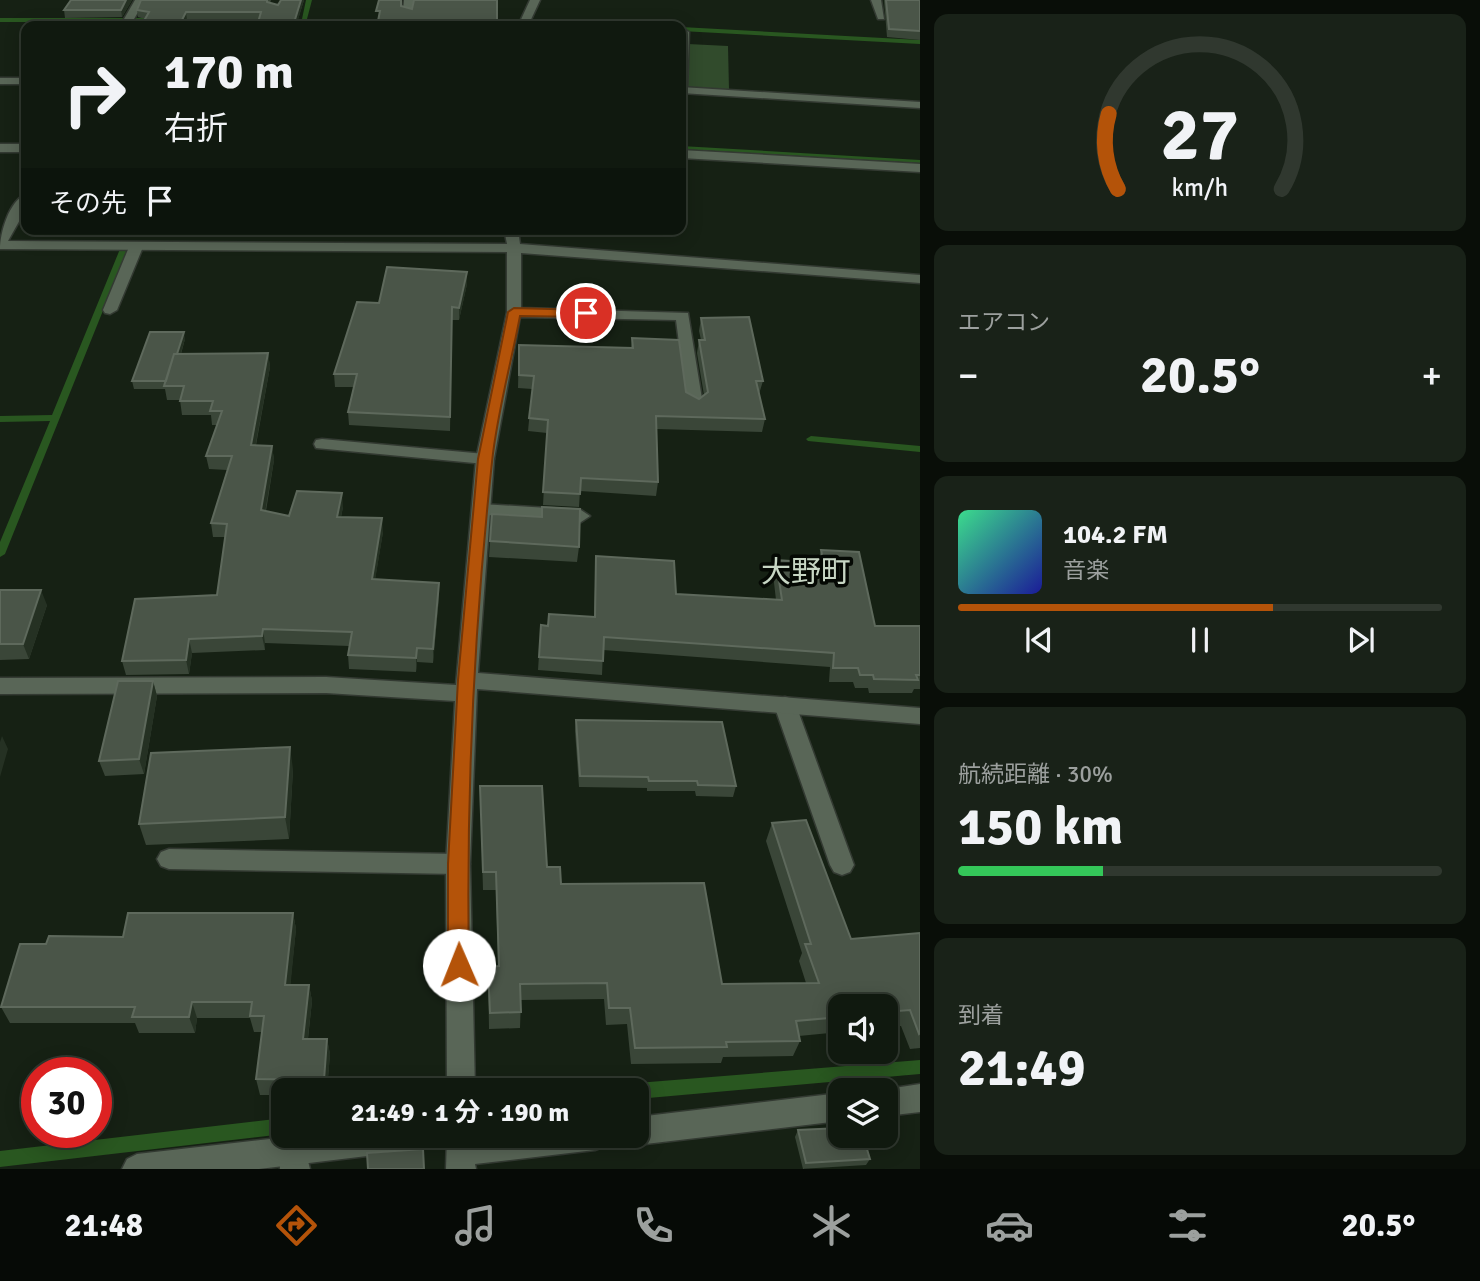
<!DOCTYPE html>
<html lang="ja">
<meta charset="utf-8">
<style>
body{margin:0;font-family:Signika,"Noto Sans JP",sans-serif;background:#192218;color:#f1f3f6;height:100vh;display:flex;flex-direction:column;font-size:26px;white-space:nowrap}
*{box-sizing:border-box;margin:0}
p{font-size:23px;color:#9ca09e}
.icon{flex:none;width:38px;height:38px;fill:none;stroke:currentColor;stroke-width:2;stroke-linecap:round;stroke-linejoin:round}
.map{position:relative;flex:1;overflow:hidden}
.sheet{display:flex;flex-direction:column;gap:14px;padding:14px;background:#090e08;width:560px}
.sheet>*{flex:none}
.top-card{position:absolute;left:21px;top:21px;width:665px;height:214px;border-radius:14px;box-shadow:0 4px 18px #0003,0 0 0 2px #30382f;background:#10190f;color:#f1f3f6;overflow:hidden}
.buttons{position:absolute;left:828px;top:994px;display:grid;gap:14px}
.buttons a{display:grid;place-items:center;width:70px;height:70px;border-radius:14px;background:#10190f;box-shadow:0 4px 18px #0003,0 0 0 2px #30382f;font-size:35px}
.speed{position:absolute;left:21px;top:1057px;display:flex;gap:14px;font-size:35px;font-weight:700;text-align:center}
.speed>*{display:grid;place-content:center;width:91px;height:91px;border-radius:50%;background:#10190f;box-shadow:0 4px 18px #0003,0 0 0 2px #30382f;line-height:1}
.speed .limit{border:10px solid #d22;background:#fff;color:#111}
.pin{position:absolute;display:grid;place-items:center;width:60px;height:60px;color:#fff;margin:-30px;border:4px solid #fff;border-radius:50%;box-shadow:0 2px 7px #0007}
.me{position:absolute;width:77px;margin:-38px;rotate:359deg;stroke-linejoin:round;filter:drop-shadow(0 0 5px #0008)}
.turn{display:flex;align-items:center;gap:24px;height:147px;padding:0 28px;font-size:32px}
.turn .icon{width:91px;height:91px;stroke-width:2.5}
.turn b{display:block;font-size:49px;line-height:60px}
.then{display:flex;align-items:center;height:66px;padding:0 28px;background:#0003;gap:14px;font-size:26px}
.big{font-size:52px;font-weight:700;line-height:1.1}
.sheet .tile{flex:1;display:flex;flex-direction:column;justify-content:center;gap:10px;min-width:0;padding:0 24px;border-radius:14px;background:#192218}
.sheet .dial{align-items:center;gap:0}
.dial svg{height:182px;overflow:visible;fill:none;stroke:#30382f;stroke-width:7;stroke-linecap:round;text-anchor:middle}
.dial text{fill:#f1f3f6;stroke:none}
.song{display:flex;align-items:center;gap:21px}
.cover{width:84px;height:84px;border-radius:10px;background:linear-gradient(135deg,hsl(150 70% 55%),hsl(240 70% 35%))}
.played{height:7px;border-radius:4px;background:linear-gradient(90deg,#b45309 65%,#30382f 65%)}
.keys{display:flex;justify-content:space-around;direction:ltr}
.heat{display:flex;justify-content:space-between;align-items:center;font-size:38px;direction:ltr}
.charge{height:10px;border-radius:5px;background:linear-gradient(90deg,#34c759 30%,#30382f 0)}
.trip{position:absolute;left:271px;top:1078px;width:378px;height:70px;border-radius:14px;background:#10190f;box-shadow:0 4px 18px #0003,0 0 0 2px #30382f;font-weight:700;line-height:70px;text-align:center}
.dock{display:flex;height:112px;justify-content:space-around;align-items:center;background:#060a06;color:#9ca09e}
.dock .icon{width:49px;height:49px}
.dock .current{color:#b45309}
.dock b{font-size:32px;color:#f1f3f6}
main{display:flex;flex:1;min-height:0}
.map>svg:first-child{display:block}
.green{fill:#314b2c}
.water{fill:#295720}
.lines{fill:none;stroke-linecap:round;stroke-linejoin:round}
.stream{fill:#295720;fill-rule:evenodd}
.service-casing{stroke:#333a32;stroke-width:3}
.minor-casing{stroke:#333a32;stroke-width:3}
.tertiary-casing{stroke:#333a32;stroke-width:3}
.service{fill:#596657;fill-rule:evenodd}
.minor{fill:#596657;fill-rule:evenodd}
.tertiary{fill:#596657;fill-rule:evenodd}
.wall{fill:#3a4638}
.shaded-wall{fill:#253123}
.building{fill:#4a5548;stroke:#5e695c;stroke-width:2}
.route{fill:#b45309;stroke:#753606;stroke-width:2}
.labels{text-anchor:middle;stroke-width:7;stroke-linejoin:round;paint-order:stroke}
.quarter-label{font-size:30px;fill:#c7d6c4;stroke:#050904}
</style>
<main>
<div class="map">
<svg width="920" height="1169" viewBox="0 0 920 1169">
<rect width="100%" height="100%" fill="#162114"/>
<path class="green" d="M 688,44 L 728,46 L 729,90 L 686,87 Z"/>
<path class="water" d="M 681,146 L 920,160 L 920,163 L 681,149 Z"/>
<g class="lines">
<path class="stream" d="M 306,0 L 312,0 L 307,19 L 392,19 L 395,21 L 392,23 L 174,22 L 171,20 L 174,18 L 302,19 Z
M 0,18 L 123,18 L 126,20 L 123,22 L 0,22 Z
M 136,18 L 158,18 L 161,20 L 158,22 L 134,21 Z
M 485,19 L 510,19 L 513,21 L 510,23 L 483,22 Z
M 538,19 L 636,24 L 639,26 L 609,26 L 536,22 Z
M 681,27 L 920,40 L 920,44 L 681,31 Z
M 120,249 L 127,251 L 5,554 L 0,557 L 0,542 L 50,421 L 0,422 L 0,416 L 52,415 Z
M 811,436 L 920,446 L 920,452 L 808,441 L 806,439 Z
M 920,1060 L 920,1074 L 637,1099 L 637,1090 L 630,1090 L 632,1086 L 637,1083 Z
M 284,1118 L 284,1134 L 0,1167 L 0,1151 Z"/>
<defs>
<path id="service" d="M 404,0 L 414,0 L 411,14 L 403,12 Z
M 871,0 L 881,0 L 884,19 L 878,19 Z
M 684,29 L 689,32 L 687,90 L 682,93 L 681,30 Z
M 136,243 L 143,247 L 117,310 L 110,314 L 105,313 L 103,310 L 129,247 Z
M 322,439 L 485,454 L 494,459 L 485,464 L 316,448 L 314,444 L 316,440 Z
M 481,504 L 581,510 L 590,516 L 581,522 L 475,514 L 472,510 Z
M 785,697 L 793,699 L 796,705 L 854,865 L 850,872 L 842,875 L 834,872 L 830,865 L 774,705 L 777,699 Z
M 169,849 L 458,854 L 466,857 L 470,864 L 466,871 L 458,874 L 169,869 L 161,866 L 157,859 L 161,852 Z
M 293,1137 L 303,1141 L 310,1169 L 280,1169 L 279,1151 L 283,1141 Z"/>
<path id="minor" d="M 135,0 L 145,0 L 130,26 L 120,26 Z
M 0,78 L 26,78 L 26,84 L 0,84 Z
M 681,87 L 920,102 L 920,108 L 681,93 Z
M 0,144 L 26,144 L 26,152 L 0,152 Z
M 681,150 L 920,164 L 920,172 L 681,158 Z
M 26,194 L 26,209 L 8,241 L 507,244 L 504,229 L 518,229 L 520,244 L 920,275 L 920,283 L 521,253 L 521,308 L 688,313 L 703,405 L 695,410 L 687,405 L 676,320 L 520,317 L 494,459 L 478,673 L 920,708 L 920,724 L 477,689 L 470,864 L 475,1090 L 447,1090 L 446,864 L 455,701 L 326,693 L 0,694 L 0,678 L 326,677 L 456,685 L 476,459 L 507,312 L 507,252 L 0,249 C 0,233 9,201 26,194 Z
M 920,1084 L 920,1112 L 886,1116 L 886,1090 L 881,1090 Z
M 840,1093 L 840,1121 L 637,1145 L 627,1141 L 625,1136 L 637,1136 L 637,1117 Z
M 297,1136 L 431,1136 L 427,1146 L 417,1150 L 259,1169 L 122,1169 L 127,1159 L 137,1154 Z
M 447,1136 L 609,1136 L 605,1146 L 595,1150 L 475,1164 L 476,1169 L 446,1169 Z"/>
<path id="tertiary" d="M 530,0 L 540,0 L 528,26 L 518,26 Z"/>
</defs>
<use href="#service" class="service-casing"/>
<use href="#minor" class="minor-casing"/>
<use href="#tertiary" class="tertiary-casing"/>
<use href="#service" class="service"/>
<use href="#minor" class="minor"/>
<use href="#tertiary" class="tertiary"/>
</g>
<path class="wall" d="M 71,0 L 132,0 L 122,17 L 65,18 L 64,10 Z
M 141,0 L 271,0 L 270,3 L 278,5 L 281,0 L 304,0 L 296,26 L 259,20 L 145,19 L 138,17 L 137,10 Z
M 884,0 L 920,0 L 920,40 L 887,37 Z
M 467,272 L 467,284 L 459,320 L 452,320 L 450,431 L 349,425 L 348,412 L 354,387 L 335,387 L 334,374 Z
M 701,318 L 763,381 L 759,394 L 765,419 L 762,432 L 656,429 L 658,482 L 656,496 L 580,491 L 579,507 L 543,505 L 547,433 L 528,431 L 532,389 L 518,388 L 519,345 L 631,348 L 632,338 L 686,392 L 699,399 L 704,395 L 697,353 L 699,340 L 701,340 L 699,331 Z
M 185,339 L 181,354 L 268,353 L 270,367 L 256,445 L 272,446 L 274,460 L 266,511 L 289,516 L 343,507 L 341,517 L 383,532 L 375,579 L 439,597 L 433,663 L 417,662 L 416,672 L 349,669 L 348,655 L 349,646 L 265,643 L 265,650 L 192,653 L 189,674 L 126,675 L 122,661 L 217,595 L 225,537 L 213,537 L 211,523 L 227,470 L 209,469 L 206,456 L 217,425 L 212,425 L 211,415 L 182,415 L 180,400 L 167,400 L 165,389 L 134,389 L 132,381 Z
M 542,517 L 579,547 L 577,562 L 489,557 L 490,541 Z
M 821,550 L 875,626 L 920,626 L 920,689 L 914,689 L 912,693 L 869,693 L 868,688 L 855,688 L 853,682 L 829,682 L 830,667 L 603,650 L 602,675 L 538,670 L 541,625 L 548,626 L 594,616 L 596,556 L 676,594 L 776,600 L 773,574 L 776,560 L 818,562 Z
M 0,590 L 47,605 L 29,659 L 0,660 Z
M 153,681 L 157,696 L 144,774 L 105,776 L 99,761 Z
M 576,720 L 736,786 L 733,797 L 696,796 L 695,791 L 647,791 L 647,788 L 579,787 L 575,731 Z
M 293,769 L 289,839 L 146,845 L 139,824 Z
M 480,786 L 561,884 L 722,984 L 806,983 L 799,961 L 802,953 L 766,841 L 772,823 L 851,939 L 920,933 L 920,1048 L 910,1049 L 901,1026 L 886,1027 L 886,1006 L 840,1006 L 840,1032 L 799,1036 L 800,1041 L 793,1056 L 723,1057 L 721,1063 L 631,1064 L 627,1024 L 606,1025 L 604,999 L 521,1000 L 520,1028 L 489,1029 L 488,967 L 498,966 L 496,890 L 483,890 Z
M 293,913 L 296,929 L 290,985 L 309,985 L 312,1001 L 308,1039 L 327,1039 L 330,1054 L 327,1090 L 284,1090 L 284,1095 L 260,1095 L 256,1079 L 262,1032 L 254,1032 L 250,1018 L 197,1018 L 195,1033 L 139,1033 L 135,1023 L 10,1023 L 1,1007 L 46,944 L 123,937 Z
M 798,1130 L 870,1159 L 866,1165 L 800,1169 L 803,1169 L 795,1137 Z"/>
<path class="shaded-wall" d="M 126,0 L 132,0 L 122,17 L 121,10 Z
M 301,0 L 304,0 L 296,26 L 293,26 Z
M 186,12 L 187,20 L 184,26 L 179,26 Z
M 467,272 L 467,284 L 459,320 L 459,308 Z
M 184,332 L 185,339 L 171,386 L 168,381 Z
M 268,353 L 270,367 L 253,459 L 251,445 Z
M 272,446 L 274,460 L 263,524 L 261,510 Z
M 342,493 L 343,507 L 338,531 L 337,517 Z
M 382,518 L 383,532 L 373,593 L 372,579 Z
M 439,583 L 439,597 L 433,663 L 433,649 Z
M 41,590 L 47,605 L 29,659 L 23,644 Z
M 263,629 L 265,643 L 265,650 L 262,636 Z
M 189,639 L 192,653 L 189,674 L 186,660 Z
M 417,648 L 417,662 L 416,672 L 416,658 Z
M 153,681 L 157,696 L 144,774 L 139,759 Z
M 2,736 L 8,749 L 0,777 L 0,742 Z
M 290,747 L 293,769 L 289,839 L 285,817 Z
M 293,913 L 296,929 L 289,1001 L 285,985 Z
M 309,985 L 312,1001 L 306,1054 L 303,1039 Z
M 192,1002 L 197,1018 L 195,1033 L 189,1017 Z
M 327,1039 L 330,1054 L 327,1090 L 326,1090 L 324,1080 Z"/>
<path class="building" d="M 71,0 L 126,0 L 121,10 L 64,10 Z
M 141,0 L 267,0 L 267,2 L 278,5 L 281,0 L 301,0 L 293,26 L 257,26 L 261,12 L 186,12 L 179,26 L 141,26 L 149,12 L 137,10 Z
M 379,0 L 401,0 L 401,6 L 412,9 L 414,0 L 497,0 L 497,26 L 377,26 L 380,11 L 376,11 Z
M 886,0 L 920,0 L 920,31 L 889,29 Z
M 387,267 L 467,272 L 459,308 L 452,307 L 450,417 L 348,412 L 357,374 L 334,374 L 357,302 L 379,303 Z
M 749,317 L 763,381 L 756,381 L 765,419 L 656,416 L 658,482 L 581,478 L 580,494 L 543,492 L 548,420 L 529,418 L 534,376 L 519,375 L 519,345 L 633,348 L 632,338 L 679,340 L 686,392 L 699,399 L 708,392 L 699,340 L 705,340 L 701,318 Z
M 150,332 L 184,332 L 177,354 L 174,354 L 166,381 L 132,381 Z
M 268,353 L 251,445 L 272,446 L 261,510 L 289,516 L 297,491 L 342,493 L 337,517 L 382,518 L 372,579 L 439,583 L 433,649 L 417,648 L 416,658 L 348,655 L 352,632 L 263,629 L 262,636 L 189,639 L 186,660 L 122,661 L 135,599 L 217,595 L 227,524 L 211,523 L 232,456 L 206,456 L 222,411 L 210,411 L 213,401 L 180,401 L 184,386 L 164,386 L 174,354 Z
M 542,507 L 580,509 L 579,547 L 490,541 L 492,514 L 542,517 Z
M 821,550 L 859,552 L 875,626 L 920,626 L 920,675 L 916,675 L 918,680 L 874,679 L 873,675 L 860,675 L 858,668 L 833,668 L 834,653 L 604,637 L 603,661 L 539,657 L 541,625 L 548,626 L 549,614 L 595,617 L 596,556 L 674,561 L 676,594 L 782,600 L 776,560 L 824,563 Z
M 0,590 L 41,590 L 23,644 L 0,644 Z
M 118,681 L 153,681 L 139,759 L 99,761 Z
M 576,720 L 722,722 L 736,786 L 698,785 L 697,781 L 649,781 L 648,777 L 580,776 Z
M 290,747 L 285,817 L 139,824 L 151,753 Z
M 480,786 L 542,786 L 547,867 L 560,867 L 561,884 L 704,883 L 722,984 L 819,983 L 805,944 L 811,944 L 772,823 L 806,820 L 851,939 L 920,933 L 920,1033 L 919,1034 L 910,1010 L 886,1012 L 886,1006 L 840,1006 L 840,1017 L 796,1021 L 800,1041 L 726,1042 L 727,1047 L 635,1048 L 630,1008 L 609,1008 L 607,983 L 520,984 L 521,1012 L 490,1013 L 488,967 L 499,966 L 496,872 L 483,872 Z
M 128,913 L 293,913 L 285,985 L 309,985 L 303,1039 L 327,1039 L 324,1080 L 256,1079 L 264,1016 L 250,1016 L 252,1002 L 192,1002 L 189,1017 L 132,1017 L 135,1007 L 1,1007 L 20,944 L 46,944 L 49,936 L 123,937 Z
M 840,1128 L 840,1136 L 863,1136 L 870,1159 L 806,1163 L 798,1130 Z
M 423,1149 L 424,1169 L 368,1169 L 367,1153 Z"/>
<path class="route" d="M 514,308 L 586,310 L 593,313 L 586,317 L 520,316 C 511,364 497,413 492,462 C 474,628 466,798 469,965 L 466,972 L 459,975 L 451,972 L 448,965 L 448,864 L 458,680 L 478,459 L 508,312 Z"/>
<g class="labels">
<g class="quarter-label">
<text x="806" y="582">大野町</text>
</g>
</g>
</svg>
<div class="buttons">
<a><svg class="icon" aria-label="sound" viewBox="0 0 24 24"><path d="M4 9h4l5-4v14l-5-4H4zM17 9q2 3 0 6"/></svg></a>
<a><svg class="icon" aria-label="layers" viewBox="0 0 24 24"><path d="M12 4l9 5-9 5-9-5zM3 14l9 5 9-5"/></svg></a>
</div>
<div class="speed"><div class="limit">30</div></div>
<div class="pin" style="left:586px;top:313px;background:#d93025"><svg class="icon" aria-label="arrive" viewBox="0 0 24 24"><path d="M6 21V4h12l-3 4 3 4H6"/></svg></div>
<svg class="me" style="left:459px;top:965px" viewBox="-20 -20 40 40"><circle r="19" fill="#fff"/><path d="M0-13L10 11 0 6-10 11z" fill="#b45309"/></svg>
<div class="trip">21:49 · 1 分 · 190 m</div>
<div class="top-card">
<div class="turn"><svg class="icon" aria-label="right" viewBox="0 0 24 24"><path d="M7 20v-9h11M14 6l5 5-5 5"/></svg><div><b>170 m</b>右折</div></div>
<div class="then">その先<svg class="icon" aria-label="arrive" viewBox="0 0 24 24"><path d="M6 21V4h12l-3 4 3 4H6"/></svg></div>
</div>
</div>
<section class="sheet">
<div class="tile dial"><svg viewBox="0 0 100 80">
<path d="M14 69A42 42 0 1 1 86 69"/>
<path d="M14 69A42 42 0 0 1 10 36" stroke="#b45309"/>
<text x="50" y="56" font-size="32" font-weight="700">27</text>
<text x="50" y="72" font-size="11">km/h</text>
</svg></div>
<div class="tile"><p>エアコン</p>
<div class="heat"><a>−</a><b class="big">20.5°</b><a>+</a></div>
</div>
<div class="tile">
<div class="song"><i class="cover"></i><div><b>104.2 FM</b><p>音楽</p></div></div>
<div class="played"></div>
<div class="keys"><svg class="icon" aria-label="previous" viewBox="0 0 24 24"><path d="M18 5L8 12l10 7zM5 5v14"/></svg><svg class="icon" aria-label="pause" viewBox="0 0 24 24"><path d="M8 5v14M16 5v14"/></svg><svg class="icon" aria-label="next" viewBox="0 0 24 24"><path d="M6 5l10 7-10 7zM19 5v14"/></svg></div>
</div>
<div class="tile"><p>航続距離 · 30%</p><b class="big">150 km</b><div class="charge"></div></div>
<div class="tile"><p>到着</p><b class="big">21:49</b></div>
</section>
</main>
<nav class="dock">
<b>21:48</b>
<svg class="icon current" aria-label="directions" viewBox="0 0 24 24"><path d="M12 3l9 9-9 9-9-9zM9 14v-3h6M13 9l2 2-2 2"/></svg>
<svg class="icon" aria-label="music" viewBox="0 0 24 24"><path d="M9 18V5l10-2v13"/><circle cx="6" cy="18" r="3"/><circle cx="16" cy="16" r="3"/></svg>
<svg class="icon" aria-label="phone" viewBox="0 0 24 24"><path d="M5 4h4l2 5-3 2q2 4 5 5l2-3 5 2v4C11 20 4 13 5 4z"/></svg>
<svg class="icon" aria-label="climate" viewBox="0 0 24 24"><path d="M12 3v18M4 7l16 10M4 17L20 7"/></svg>
<svg class="icon" aria-label="car" viewBox="0 0 24 24"><path d="M5 17H2v-5l4-1 3-4h7l3 4 3 1v5h-3M9 17h6M6 11h13"/><circle cx="7" cy="17" r="2"/><circle cx="17" cy="17" r="2"/></svg>
<svg class="icon" aria-label="filters" viewBox="0 0 24 24"><path d="M4 7h16M4 17h16"/><circle cx="9" cy="7" r="2"/><circle cx="15" cy="17" r="2"/></svg>
<b>20.5°</b>
</nav>
